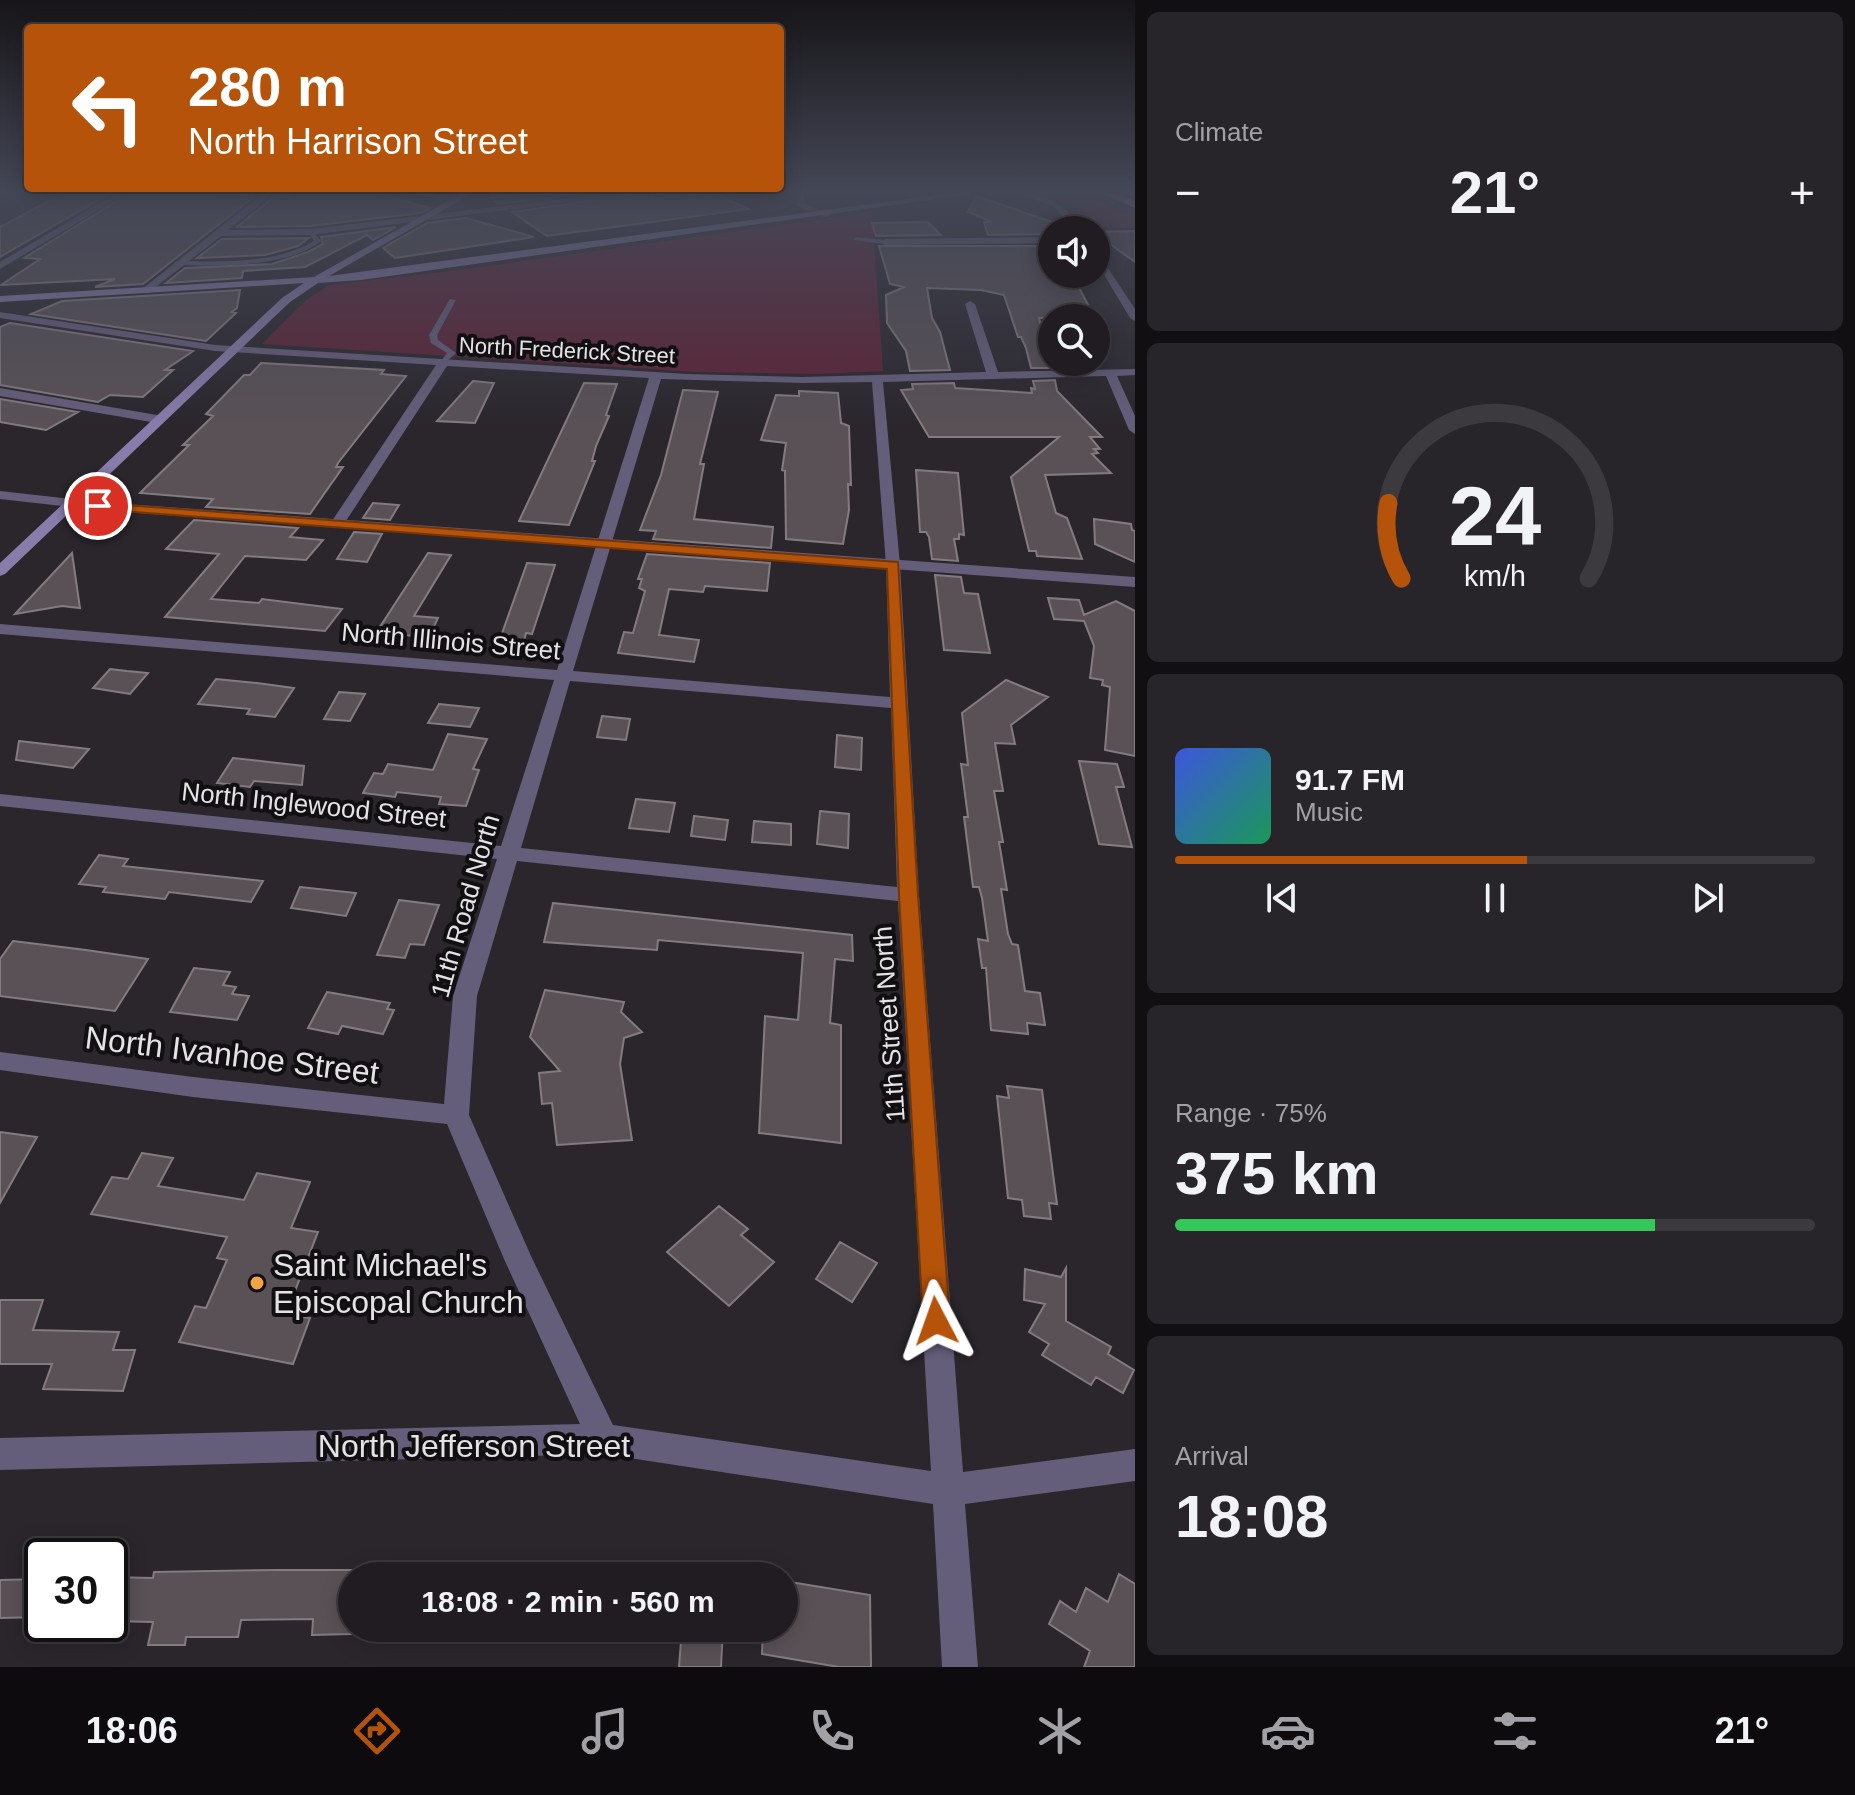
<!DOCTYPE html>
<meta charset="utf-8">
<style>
body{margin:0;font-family:Helvetica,sans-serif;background:#28252a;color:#f1f3f6;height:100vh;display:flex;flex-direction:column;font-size:30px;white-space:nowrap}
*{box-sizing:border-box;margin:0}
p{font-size:26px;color:#a2a1a5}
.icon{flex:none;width:44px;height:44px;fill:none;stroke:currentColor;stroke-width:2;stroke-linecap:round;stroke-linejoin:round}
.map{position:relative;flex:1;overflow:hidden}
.sheet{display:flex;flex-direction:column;gap:12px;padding:12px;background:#120f12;width:720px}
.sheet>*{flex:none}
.guide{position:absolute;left:24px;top:24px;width:760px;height:168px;border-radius:8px;box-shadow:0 4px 20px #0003,0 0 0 2px #3d3a3f;background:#b45309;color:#fff;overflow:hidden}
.tools{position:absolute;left:1038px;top:216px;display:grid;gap:16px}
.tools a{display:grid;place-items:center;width:72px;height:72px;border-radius:50%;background:#201c21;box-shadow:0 4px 20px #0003,0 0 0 2px #3d3a3f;font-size:40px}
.speed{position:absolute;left:24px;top:1538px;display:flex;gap:16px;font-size:40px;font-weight:700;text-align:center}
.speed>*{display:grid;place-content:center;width:104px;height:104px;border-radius:50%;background:#201c21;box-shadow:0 4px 20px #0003,0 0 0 2px #3d3a3f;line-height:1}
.speed .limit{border:4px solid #111;border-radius:12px;background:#fff;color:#111}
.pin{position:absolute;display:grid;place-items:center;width:68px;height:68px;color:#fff;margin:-34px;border:4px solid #fff;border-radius:50%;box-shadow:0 2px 8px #0007}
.me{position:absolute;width:88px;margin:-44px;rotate:356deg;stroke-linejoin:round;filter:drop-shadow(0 0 6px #0008)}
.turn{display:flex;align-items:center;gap:28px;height:168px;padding:0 32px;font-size:36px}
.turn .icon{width:104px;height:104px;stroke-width:2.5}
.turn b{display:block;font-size:56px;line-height:68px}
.big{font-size:60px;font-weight:800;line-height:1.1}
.sheet .widget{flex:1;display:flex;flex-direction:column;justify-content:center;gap:12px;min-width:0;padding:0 28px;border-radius:12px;background:#28252a}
.sheet .dial{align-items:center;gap:0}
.dial svg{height:208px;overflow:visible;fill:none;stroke:#3d3a3f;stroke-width:7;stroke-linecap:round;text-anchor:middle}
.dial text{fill:#f1f3f6;stroke:none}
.song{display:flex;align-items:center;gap:24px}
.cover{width:96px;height:96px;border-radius:12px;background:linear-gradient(135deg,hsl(230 70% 55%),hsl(150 70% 35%))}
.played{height:8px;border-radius:4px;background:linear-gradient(90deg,#b45309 55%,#3d3a3f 55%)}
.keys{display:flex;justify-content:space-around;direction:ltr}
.heat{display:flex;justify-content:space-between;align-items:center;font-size:44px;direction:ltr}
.charge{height:12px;border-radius:6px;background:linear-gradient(90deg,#34c759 75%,#3d3a3f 0)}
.trip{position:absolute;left:338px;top:1562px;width:460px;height:80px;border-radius:40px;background:#201c21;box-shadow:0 4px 20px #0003,0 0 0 2px #3d3a3f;font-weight:800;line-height:80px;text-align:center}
.dock{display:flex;height:128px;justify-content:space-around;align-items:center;background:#0d0b0d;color:#a2a1a5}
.dock .icon{width:56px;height:56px}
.dock .active{color:#b45309}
.dock b{font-size:36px;color:#f1f3f6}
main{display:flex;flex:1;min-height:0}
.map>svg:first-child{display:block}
.green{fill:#5d2336}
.building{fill:#595156;stroke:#837b80;stroke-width:2}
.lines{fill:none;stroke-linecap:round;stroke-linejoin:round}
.service{fill:#655e7b;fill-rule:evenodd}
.minor{fill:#655e7b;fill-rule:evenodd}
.tertiary{fill:#655e7b;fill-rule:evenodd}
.secondary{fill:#887cab;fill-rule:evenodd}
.motorway{fill:#bba8f1;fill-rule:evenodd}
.route{fill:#b45309;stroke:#753606;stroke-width:2}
.poi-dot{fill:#f2a541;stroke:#120f12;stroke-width:3}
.labels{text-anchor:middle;stroke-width:8;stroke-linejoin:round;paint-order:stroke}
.far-street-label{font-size:22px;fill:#e5e2e6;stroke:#120f12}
.street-label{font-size:26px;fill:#e5e2e6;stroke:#120f12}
.near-street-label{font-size:32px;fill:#e5e2e6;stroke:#120f12}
.near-poi-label{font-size:32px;fill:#e5e2e6;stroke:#120f12;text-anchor:start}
</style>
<main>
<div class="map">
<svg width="1135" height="1667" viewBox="0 0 1135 1667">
<rect width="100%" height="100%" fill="#2a262c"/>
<path class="green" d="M 1039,193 L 1092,193 L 1108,206 L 1135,217 L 1135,227 L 1091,228 L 1074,206 Z
M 872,212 L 883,371 L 818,374 L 694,372 L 262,344 L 305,301 L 329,285 L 460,270 Z"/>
<path class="building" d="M 64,193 L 110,193 L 0,257 L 0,227 Z
M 130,193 L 256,195 L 143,284 L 95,287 L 115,279 L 1,285 L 40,259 L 24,258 Z
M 289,193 L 376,193 L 430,208 L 421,213 L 310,226 L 237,227 L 275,196 L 289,197 Z
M 537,193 L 584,193 L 498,204 L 491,198 Z
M 642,193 L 653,193 L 653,199 L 713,193 L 749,209 L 547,236 L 512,212 Z
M 976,196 L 1052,222 L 1052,234 L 988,235 L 984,222 L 992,222 L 968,212 Z
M 466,218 L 534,237 L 395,258 L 383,248 L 427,223 Z
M 928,222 L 941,235 L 876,236 L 872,223 Z
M 396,227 L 373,240 L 367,235 L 305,267 L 243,271 L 242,278 L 166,283 L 185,268 L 272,264 L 308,252 L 323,244 L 321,237 Z
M 1135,231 L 1135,262 L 1096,234 L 1096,232 Z
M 309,238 L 298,246 L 265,255 L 197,258 L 222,239 Z
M 879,246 L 1052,246 L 1052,277 L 1074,278 L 1095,318 L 1039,318 L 1051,368 L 1031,368 L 1026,348 L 1021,337 L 1018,337 L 1004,295 L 981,290 L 927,288 L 932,318 L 940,332 L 950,370 L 910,371 L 906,351 L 887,323 L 886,295 L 904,287 L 890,284 Z
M 240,290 L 237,308 L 232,312 L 236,313 L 206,341 L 31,314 L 62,301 Z
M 10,323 L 193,351 L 165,370 L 173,370 L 143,397 L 110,395 L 98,402 L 0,385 L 0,327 Z
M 261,363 L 384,370 L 381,374 L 406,376 L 338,463 L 336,467 L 343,467 L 310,514 L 206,507 L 213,499 L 140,493 L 189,445 L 183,445 L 213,416 L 206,414 L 244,375 L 250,375 Z
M 1055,380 L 1057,391 L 1102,437 L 1090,437 L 1100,449 L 1094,449 L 1098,453 L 1092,454 L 1111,473 L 1045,475 L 1056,513 L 1067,518 L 1082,559 L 1037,556 L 1036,551 L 1029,551 L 1011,477 L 1059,437 L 929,437 L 901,390 L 913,389 L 912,384 L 954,383 L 955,388 L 1032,393 L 1031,388 L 1035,389 L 1033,381 Z
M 473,381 L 494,383 L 475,423 L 437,421 Z
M 584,383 L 617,384 L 606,415 L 609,416 L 596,446 L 592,461 L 595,461 L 569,525 L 519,521 Z
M 683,390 L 718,392 L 700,464 L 704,464 L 694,519 L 773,527 L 771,548 L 653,539 L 656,531 L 640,530 L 661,475 Z
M 799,391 L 838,393 L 841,423 L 849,426 L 851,485 L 848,484 L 849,510 L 843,544 L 786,539 L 785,471 L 782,470 L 786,443 L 761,440 L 776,395 L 799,396 Z
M 0,399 L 78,412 L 46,430 L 0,422 Z
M 916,470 L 958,473 L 964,535 L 959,534 L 959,539 L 954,539 L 958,561 L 932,559 L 929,537 L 926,532 L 920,532 Z
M 373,503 L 399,505 L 390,520 L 363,518 Z
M 1094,519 L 1131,524 L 1132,530 L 1135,531 L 1135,562 L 1095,544 Z
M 194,520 L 298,528 L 290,537 L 323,540 L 306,560 L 245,556 L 211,599 L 259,603 L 262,599 L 342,609 L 325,631 L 165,617 L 219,554 L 166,549 Z
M 354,532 L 382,534 L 367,562 L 337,559 Z
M 72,553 L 80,608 L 62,606 L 15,614 Z
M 428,553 L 451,555 L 414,616 L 438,618 L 429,637 L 376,633 Z
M 647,554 L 770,563 L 767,591 L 705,586 L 703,592 L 669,589 L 659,635 L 699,640 L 694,662 L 618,653 L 624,632 L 633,633 L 645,591 L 639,588 L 642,579 L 638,579 Z
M 527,563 L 555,565 L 532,634 L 526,633 L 524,641 L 500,639 Z
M 935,575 L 961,577 L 964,593 L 978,594 L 990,653 L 944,650 Z
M 1048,598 L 1079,600 L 1084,615 L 1116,601 L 1135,611 L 1135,756 L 1105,750 L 1110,687 L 1102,685 L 1103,680 L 1090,678 L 1094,646 L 1084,621 L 1054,619 Z
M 110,669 L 127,671 L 148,673 L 130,694 L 93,688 Z
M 216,679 L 257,683 L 294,688 L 275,717 L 247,714 L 250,709 L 198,704 Z
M 1006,680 L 1048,697 L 1011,725 L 1015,744 L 995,743 L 1003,791 L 994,791 L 1003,842 L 999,842 L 1007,890 L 1001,889 L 1008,934 L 1012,944 L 1018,945 L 1025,991 L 1040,993 L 1045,1025 L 1027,1023 L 1028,1034 L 991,1030 L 986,968 L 982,968 L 978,939 L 988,941 L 982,898 L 979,887 L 973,887 L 964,817 L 968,817 L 961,764 L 968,765 L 962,713 Z
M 339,692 L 365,694 L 350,721 L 324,719 Z
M 439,704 L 479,708 L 470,727 L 428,723 Z
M 602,716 L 630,719 L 626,740 L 597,737 Z
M 448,734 L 487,739 L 473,769 L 479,770 L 466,806 L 439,804 L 441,797 L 397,792 L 395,797 L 363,793 L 374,773 L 383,774 L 388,764 L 433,770 Z
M 837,735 L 862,738 L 861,770 L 835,767 Z
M 19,741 L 89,749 L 73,768 L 16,760 Z
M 233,758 L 304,766 L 302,785 L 254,781 L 250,787 L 217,783 Z
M 1079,761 L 1117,764 L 1124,787 L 1116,787 L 1132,847 L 1099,844 Z
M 636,799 L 675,803 L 669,832 L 629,828 Z
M 820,811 L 849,814 L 848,848 L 817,844 Z
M 694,816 L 728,820 L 725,840 L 691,836 Z
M 754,821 L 791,824 L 791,845 L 752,842 Z
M 99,855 L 128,859 L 123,866 L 263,881 L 251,902 L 169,892 L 165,899 L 103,892 L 106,887 L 79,884 Z
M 300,887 L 356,893 L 346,916 L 291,908 Z
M 399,900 L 439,905 L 424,945 L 410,944 L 405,958 L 377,955 Z
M 553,903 L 852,935 L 853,961 L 835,959 L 830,1023 L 841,1025 L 841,1143 L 759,1133 L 765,1016 L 798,1020 L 803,953 L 658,940 L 657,950 L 544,942 Z
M 13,941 L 86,950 L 148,959 L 115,1011 L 0,996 L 0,959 Z
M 194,968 L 230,972 L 223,985 L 236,987 L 232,994 L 249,996 L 237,1020 L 170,1012 Z
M 545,990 L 624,1002 L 621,1012 L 642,1032 L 624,1038 L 620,1064 L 632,1140 L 557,1145 L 552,1103 L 542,1104 L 539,1073 L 560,1071 L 530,1037 Z
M 327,992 L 390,1003 L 387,1009 L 394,1010 L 383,1034 L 342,1026 L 338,1034 L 308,1028 Z
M 1007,1086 L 1042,1090 L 1057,1204 L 1049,1203 L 1051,1219 L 1024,1216 L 1022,1200 L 1008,1198 L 997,1096 L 1009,1098 Z
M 0,1132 L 37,1137 L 0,1203 Z
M 142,1153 L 173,1158 L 158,1186 L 244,1200 L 257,1173 L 310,1182 L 291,1228 L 318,1232 L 286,1314 L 310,1318 L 293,1364 L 179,1342 L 195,1306 L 206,1308 L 227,1260 L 217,1258 L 227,1237 L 91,1214 L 112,1177 L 128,1179 Z
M 719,1206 L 748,1229 L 741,1235 L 774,1262 L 729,1306 L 667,1252 Z
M 840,1242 L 877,1263 L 852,1302 L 816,1279 Z
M 1066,1268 L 1066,1321 L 1111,1347 L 1108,1354 L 1134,1370 L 1123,1393 L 1096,1377 L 1091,1385 L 1042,1355 L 1049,1344 L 1029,1332 L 1045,1304 L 1024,1300 L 1025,1269 L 1061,1277 Z
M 0,1300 L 43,1300 L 33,1330 L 119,1332 L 113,1350 L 135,1350 L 123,1391 L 43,1389 L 52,1364 L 0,1364 Z
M 277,1570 L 352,1570 L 352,1634 L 312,1635 L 313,1619 L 241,1620 L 238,1637 L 186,1637 L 185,1645 L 148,1645 L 153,1622 L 110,1621 L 110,1577 L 153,1578 L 154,1572 Z
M 1119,1574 L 1135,1584 L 1135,1667 L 1084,1667 L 1090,1651 L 1049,1624 L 1060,1601 L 1076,1612 L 1086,1588 L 1108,1602 Z
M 42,1579 L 42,1617 L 0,1618 L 0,1580 Z
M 784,1581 L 870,1595 L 871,1667 L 839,1667 L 762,1654 L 763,1628 L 784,1628 Z
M 682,1628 L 723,1628 L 721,1667 L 679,1667 Z"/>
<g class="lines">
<path class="service" d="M 308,231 L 312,231 L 321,241 C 287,268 219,266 177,265 L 174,263 L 177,261 C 221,262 276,264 314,241 Z
M 856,237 L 885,240 L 888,242 L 885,244 L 854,240 Z
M 450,299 L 456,300 L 437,335 L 438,340 L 456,353 L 444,364 L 440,362 L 447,353 L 431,343 L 429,335 Z"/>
<path class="minor" d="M 117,193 L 127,193 L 0,269 L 0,262 Z
M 264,193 L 274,193 L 228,230 L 310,229 L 612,193 L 639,193 L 310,235 L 221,236 L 148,293 L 142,293 L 142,289 Z
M 406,193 L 429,193 L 461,200 L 457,202 Z
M 796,193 L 804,193 L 804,203 L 831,215 L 824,217 L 797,206 Z
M 1020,193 C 1049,193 1067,209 1085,230 L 1076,230 L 1054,207 Z
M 1052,237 L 1052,243 L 885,245 L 881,242 L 885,239 Z
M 1096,250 L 1135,309 L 1135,321 L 1130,318 L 1096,261 Z
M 970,301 L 975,304 L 998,372 L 1135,369 L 1135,375 L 1117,376 L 1135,416 L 1135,434 L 1129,430 L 1106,376 L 883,382 L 900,565 L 919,895 L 963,1472 L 1135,1449 L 1135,1481 L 965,1504 L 978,1667 L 942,1667 L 933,1504 L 603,1454 L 0,1470 L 0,1438 L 580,1424 L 504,1259 L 447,1124 L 193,1097 L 0,1070 L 0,1052 L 193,1077 L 444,1104 L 453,996 L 497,859 L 0,806 L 0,794 L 501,846 L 554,680 L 0,634 L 0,624 L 557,670 L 649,378 L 447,366 L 344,524 L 337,528 L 330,524 L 436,365 L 215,351 L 0,318 L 0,312 L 215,345 L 687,374 L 802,377 L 986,372 L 965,304 ZM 661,379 L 802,383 L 872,382 L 886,565 L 890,697 L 573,671 ZM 570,681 L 891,708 L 897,887 L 521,848 ZM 517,861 L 898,901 L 931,1471 L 613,1425 L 531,1256 L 469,1115 L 477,996 Z
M 0,388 L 157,415 L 163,419 L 157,423 L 0,396 Z"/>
<path class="tertiary" d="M 0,491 L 98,502 L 1135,577 L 1135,587 L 98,510 L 0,499 Z"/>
<path class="secondary" d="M 462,193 L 473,193 L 329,276 L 954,193 L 978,193 L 361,280 L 318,283 L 290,302 L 5,574 L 0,576 L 0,563 L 282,298 L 304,283 L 0,302 L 0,296 L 314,277 Z"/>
<path class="motorway" d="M 1102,193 L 1116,193 L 1135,201 L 1135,208 Z"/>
</g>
<linearGradient id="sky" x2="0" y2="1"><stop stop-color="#171518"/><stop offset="0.45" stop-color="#444756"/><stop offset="1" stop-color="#444756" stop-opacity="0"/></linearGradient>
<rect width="1135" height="427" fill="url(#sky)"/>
<path class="route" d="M 98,503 L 898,562 L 918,895 L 950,1321 L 946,1329 L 936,1333 L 927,1329 L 923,1321 L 899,895 L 887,569 L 94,509 L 94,504 Z"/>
<circle class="poi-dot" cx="257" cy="1283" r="8"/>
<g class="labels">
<g class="far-street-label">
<text transform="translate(567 350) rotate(3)" y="8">North Frederick Street</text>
</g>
<g class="street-label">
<text transform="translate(451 641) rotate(5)" y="9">North Illinois Street</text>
<text transform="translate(314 805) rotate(6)" y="9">North Inglewood Street</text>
<text transform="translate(465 906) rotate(-74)" y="9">11th Road North</text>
<text transform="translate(889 1024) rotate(-94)" y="9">11th Street North</text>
</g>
<g class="near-street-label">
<text transform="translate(232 1055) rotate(7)" y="11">North Ivanhoe Street</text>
<text x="474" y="1457">North Jefferson Street</text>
</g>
<g class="near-poi-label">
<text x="273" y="1276">Saint Michael's<tspan x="273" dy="37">Episcopal Church</tspan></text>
</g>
</g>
</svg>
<div class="tools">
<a><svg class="icon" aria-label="sound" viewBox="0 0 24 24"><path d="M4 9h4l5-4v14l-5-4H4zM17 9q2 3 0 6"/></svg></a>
<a><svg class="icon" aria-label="search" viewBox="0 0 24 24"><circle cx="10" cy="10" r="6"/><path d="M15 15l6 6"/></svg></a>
</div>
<div class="speed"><div class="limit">30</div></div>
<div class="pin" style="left:98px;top:506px;background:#d93025"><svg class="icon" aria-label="arrive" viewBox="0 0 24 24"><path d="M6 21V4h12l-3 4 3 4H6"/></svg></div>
<svg class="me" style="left:936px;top:1321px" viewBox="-20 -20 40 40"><path d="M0-17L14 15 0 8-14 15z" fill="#b45309" stroke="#fff" stroke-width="4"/></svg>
<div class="trip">18:08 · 2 min · 560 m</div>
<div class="guide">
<div class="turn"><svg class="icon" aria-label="left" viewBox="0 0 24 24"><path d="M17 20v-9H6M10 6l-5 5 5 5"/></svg><div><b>280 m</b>North Harrison Street</div></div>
</div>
</div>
<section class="sheet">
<div class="widget"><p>Climate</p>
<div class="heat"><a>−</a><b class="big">21°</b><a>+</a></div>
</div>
<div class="widget dial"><svg viewBox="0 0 100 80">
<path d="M14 69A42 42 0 1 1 86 69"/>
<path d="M14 69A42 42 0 0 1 9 40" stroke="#b45309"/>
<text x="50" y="56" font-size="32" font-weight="700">24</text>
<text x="50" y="72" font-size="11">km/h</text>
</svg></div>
<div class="widget">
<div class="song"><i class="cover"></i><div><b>91.7 FM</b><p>Music</p></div></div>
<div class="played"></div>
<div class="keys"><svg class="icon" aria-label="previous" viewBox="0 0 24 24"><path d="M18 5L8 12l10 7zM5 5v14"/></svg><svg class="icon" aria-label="pause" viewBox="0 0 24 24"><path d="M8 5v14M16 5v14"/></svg><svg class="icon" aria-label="next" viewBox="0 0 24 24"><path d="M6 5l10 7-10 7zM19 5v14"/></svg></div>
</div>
<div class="widget"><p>Range · 75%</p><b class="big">375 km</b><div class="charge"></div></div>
<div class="widget"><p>Arrival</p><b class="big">18:08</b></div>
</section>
</main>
<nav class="dock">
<b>18:06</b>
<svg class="icon active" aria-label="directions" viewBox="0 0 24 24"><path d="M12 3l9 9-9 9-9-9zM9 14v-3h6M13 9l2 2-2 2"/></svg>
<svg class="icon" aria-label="music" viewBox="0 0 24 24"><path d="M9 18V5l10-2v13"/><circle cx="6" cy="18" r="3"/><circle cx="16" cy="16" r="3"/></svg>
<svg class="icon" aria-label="phone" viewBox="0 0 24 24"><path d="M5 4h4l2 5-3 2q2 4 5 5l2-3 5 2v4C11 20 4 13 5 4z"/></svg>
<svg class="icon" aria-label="climate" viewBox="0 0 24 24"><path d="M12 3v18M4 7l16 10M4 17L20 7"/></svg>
<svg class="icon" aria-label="car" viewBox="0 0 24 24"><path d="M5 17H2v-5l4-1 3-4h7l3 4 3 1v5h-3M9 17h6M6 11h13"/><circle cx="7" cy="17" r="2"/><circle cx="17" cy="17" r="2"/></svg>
<svg class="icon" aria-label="filters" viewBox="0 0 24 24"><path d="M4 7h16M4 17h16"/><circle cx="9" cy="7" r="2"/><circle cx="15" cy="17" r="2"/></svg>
<b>21°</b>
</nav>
